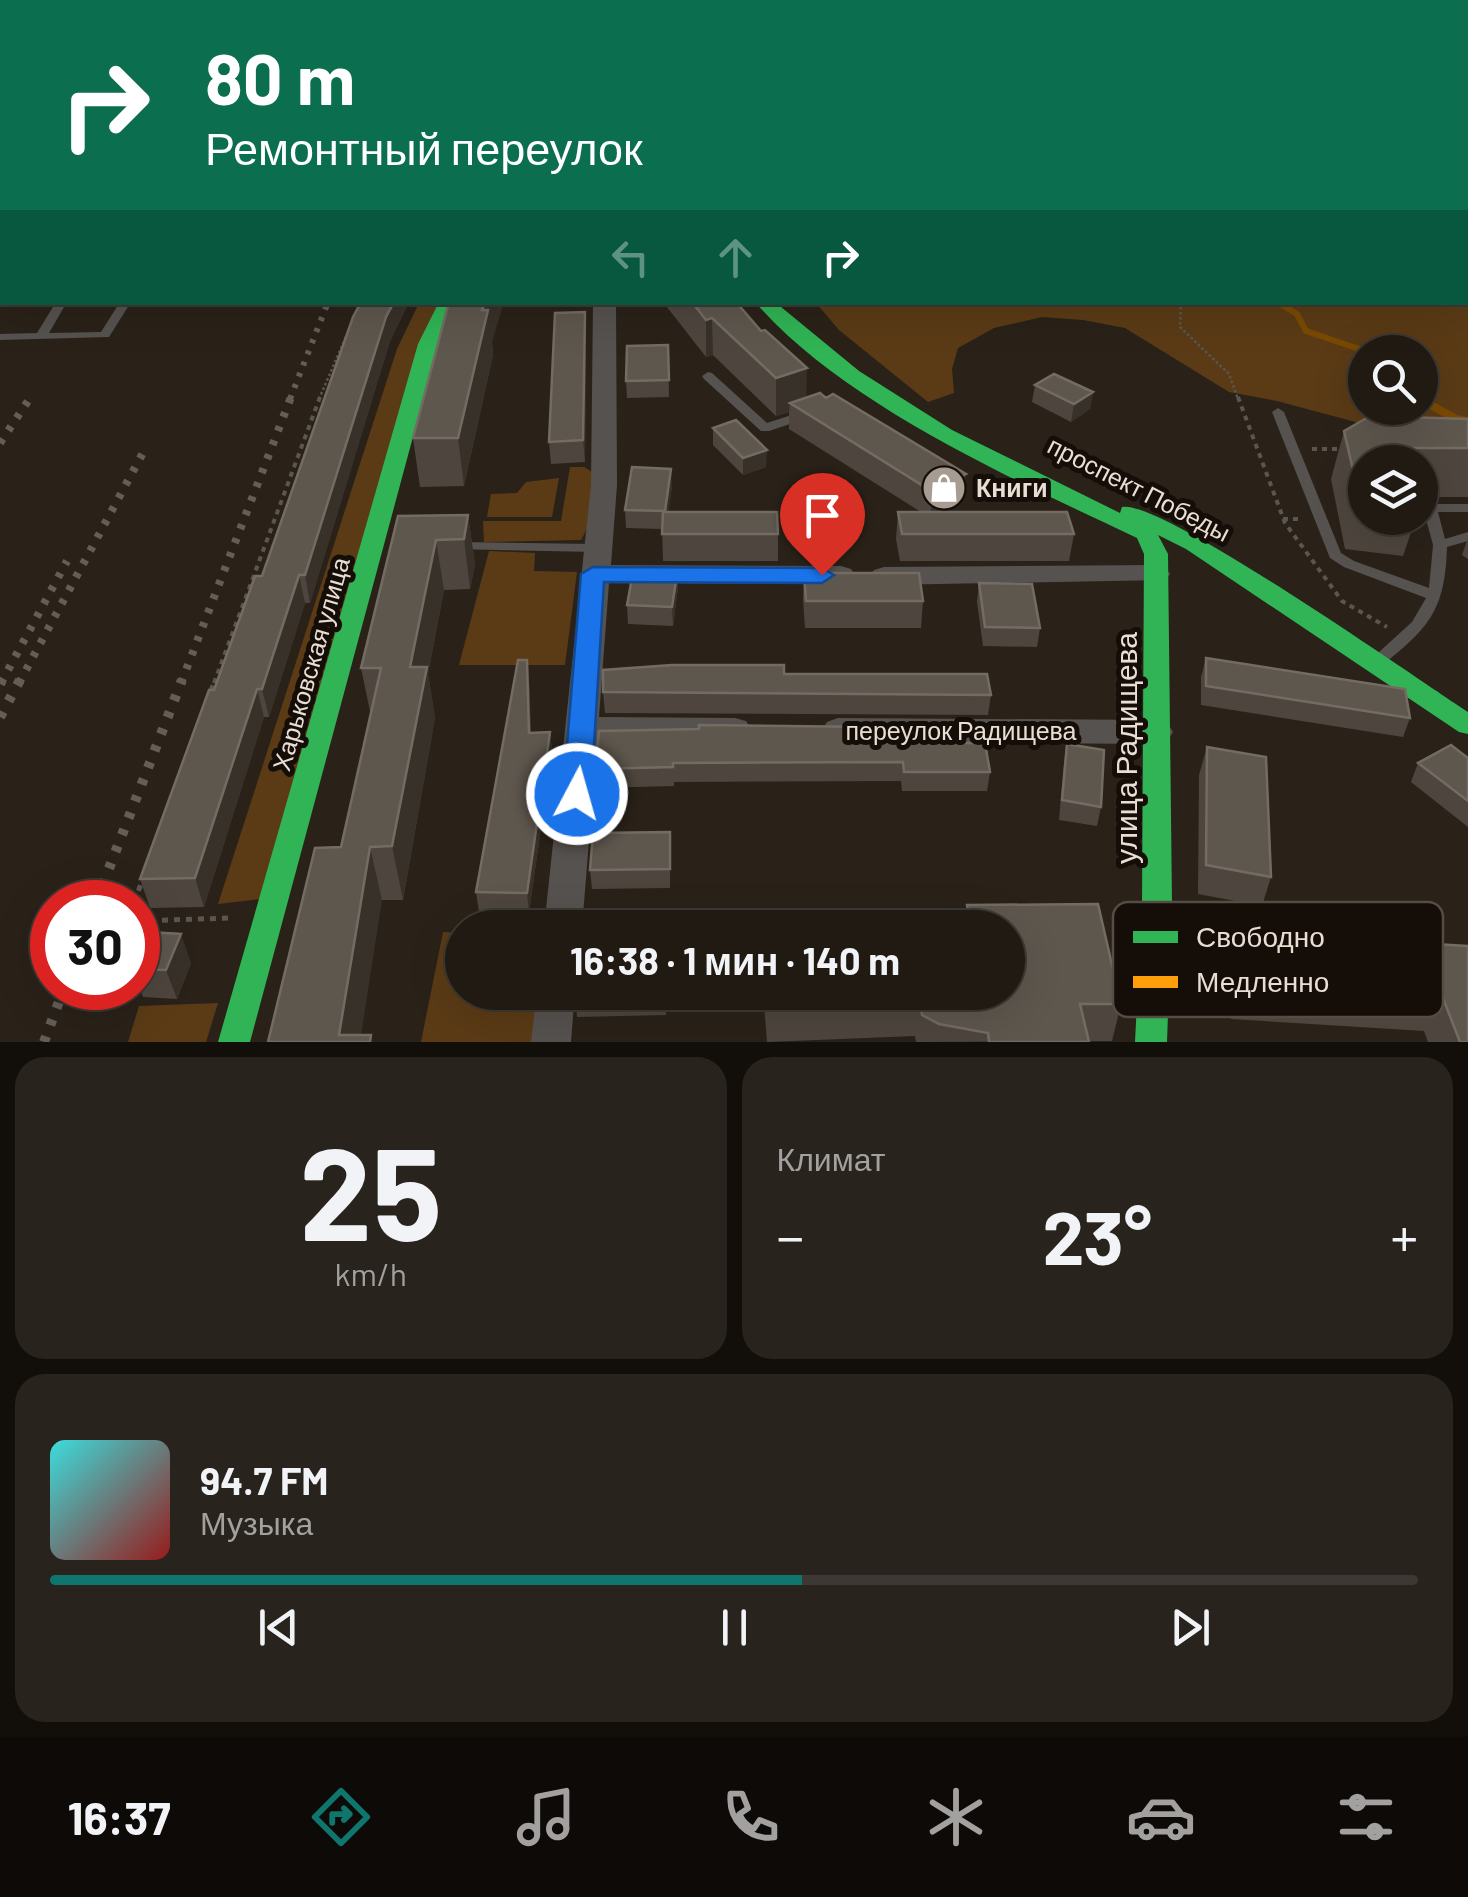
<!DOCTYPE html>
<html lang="ru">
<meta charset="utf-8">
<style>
body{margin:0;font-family:Barlow,sans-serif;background:#28231c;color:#f1f3f6;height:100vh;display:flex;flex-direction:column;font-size:38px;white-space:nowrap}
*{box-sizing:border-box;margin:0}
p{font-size:32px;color:#a2a1a0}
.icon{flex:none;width:55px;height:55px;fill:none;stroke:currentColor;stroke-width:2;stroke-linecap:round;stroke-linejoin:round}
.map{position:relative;height:1042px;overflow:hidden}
.details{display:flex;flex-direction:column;gap:15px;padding:15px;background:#120e0a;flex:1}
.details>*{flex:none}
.hud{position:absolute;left:0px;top:0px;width:1470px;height:305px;box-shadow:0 10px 40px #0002,0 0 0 2px #3d3833;background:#0b6e4f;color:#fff;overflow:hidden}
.controls{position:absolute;left:1348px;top:335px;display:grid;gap:20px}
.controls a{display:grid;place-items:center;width:90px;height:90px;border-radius:50%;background:#201a13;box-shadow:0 10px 40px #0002,0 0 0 2px #3d3833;font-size:50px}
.speed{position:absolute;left:30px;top:880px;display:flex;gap:20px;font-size:50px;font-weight:700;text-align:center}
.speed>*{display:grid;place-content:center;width:130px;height:130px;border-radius:50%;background:#201a13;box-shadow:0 10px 40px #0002,0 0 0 2px #3d3833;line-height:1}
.speed .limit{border:15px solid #d22;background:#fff;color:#111}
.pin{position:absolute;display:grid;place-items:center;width:85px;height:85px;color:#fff;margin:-102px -42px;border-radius:50% 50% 50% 0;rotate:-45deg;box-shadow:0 0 10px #0007}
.pin .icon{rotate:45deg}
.me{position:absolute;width:110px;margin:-55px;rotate:6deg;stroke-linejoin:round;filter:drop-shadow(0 0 8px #0008)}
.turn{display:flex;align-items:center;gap:35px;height:210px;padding:0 40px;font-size:45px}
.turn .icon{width:130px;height:130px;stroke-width:2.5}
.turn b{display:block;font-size:70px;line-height:85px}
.lanes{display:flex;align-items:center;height:95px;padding:0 40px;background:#0003;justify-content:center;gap:50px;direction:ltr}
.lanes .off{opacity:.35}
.big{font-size:75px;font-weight:700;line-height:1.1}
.details .card{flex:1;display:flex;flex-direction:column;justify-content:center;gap:15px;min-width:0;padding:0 35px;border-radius:30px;background:#28231c}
.details .dial{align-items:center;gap:0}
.dial b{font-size:130px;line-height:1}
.song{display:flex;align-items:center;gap:30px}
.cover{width:120px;height:120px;border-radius:15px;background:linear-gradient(135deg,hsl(180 70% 55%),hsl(0 70% 35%))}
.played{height:10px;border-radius:5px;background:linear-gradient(90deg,#0f766e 55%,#3d3833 55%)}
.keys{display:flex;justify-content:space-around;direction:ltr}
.heat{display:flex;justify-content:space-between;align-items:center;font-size:55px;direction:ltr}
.details .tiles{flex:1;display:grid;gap:15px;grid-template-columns:1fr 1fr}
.card:last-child{grid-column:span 2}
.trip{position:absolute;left:445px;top:910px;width:580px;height:100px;border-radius:50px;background:#201a13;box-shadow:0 10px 40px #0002,0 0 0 2px #3d3833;font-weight:700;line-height:100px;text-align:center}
.tab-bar{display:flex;height:160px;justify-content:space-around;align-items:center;background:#0d0a08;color:#a2a1a0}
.tab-bar .icon{width:70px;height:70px}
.tab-bar .current{color:#0f766e}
.tab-bar b{font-size:45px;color:#f1f3f6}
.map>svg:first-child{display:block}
.green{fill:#5b3b16;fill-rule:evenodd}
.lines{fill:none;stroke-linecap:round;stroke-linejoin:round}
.stream-far1{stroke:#7b4a03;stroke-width:6}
.stream{stroke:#7b4a03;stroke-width:8}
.path-far2{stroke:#5a5651;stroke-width:2.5;stroke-dasharray:2.5 2.5;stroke-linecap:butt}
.path-far1{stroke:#5a5651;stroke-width:4;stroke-dasharray:5 5;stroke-linecap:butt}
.path{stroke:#5a5651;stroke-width:5;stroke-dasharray:6 6;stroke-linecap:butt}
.lane{fill:#56524f;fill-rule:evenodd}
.street{fill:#56524f;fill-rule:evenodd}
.fast{fill:#30b455;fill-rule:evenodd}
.slow{stroke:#ff9f0a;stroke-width:22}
.rail-far2{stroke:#645e59;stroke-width:6;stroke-dasharray:4 8;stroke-linecap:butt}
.rail-far1{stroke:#645e59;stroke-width:8;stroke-dasharray:5 10;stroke-linecap:butt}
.rail{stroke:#645e59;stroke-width:10;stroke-dasharray:6 12;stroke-linecap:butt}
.wall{fill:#4e463e}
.shaded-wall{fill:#383129}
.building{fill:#5e574e;stroke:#746c63;stroke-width:2.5}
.route{fill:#1a73e8;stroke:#114b97;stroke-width:2.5}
.labels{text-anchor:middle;stroke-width:10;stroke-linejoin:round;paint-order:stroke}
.poi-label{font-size:25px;font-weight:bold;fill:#e9ded3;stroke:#150d07;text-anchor:start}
.street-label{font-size:25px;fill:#e9ded3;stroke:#150d07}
.near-street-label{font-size:30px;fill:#e9ded3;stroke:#150d07}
.key{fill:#150d07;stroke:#554c44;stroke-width:2.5}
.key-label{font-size:28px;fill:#e9ded3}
</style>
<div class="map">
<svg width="1468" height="1042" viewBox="0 0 1468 1042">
<rect width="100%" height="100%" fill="#2a2219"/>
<path class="green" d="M 1468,251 L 1468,452 L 1277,401 L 1229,392 L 1125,328 L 1083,320 L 1042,317 L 994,328 L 958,348 L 952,369 L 954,393 L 928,402 L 839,330 L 816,303 L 1468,302 ZM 1365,352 L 1420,352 L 1420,408 L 1365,408 Z
M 419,303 L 439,303 L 260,899 L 218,904 L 397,349 Z
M 570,467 L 584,467 L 594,473 L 588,527 L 581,540 L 484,542 L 483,521 L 561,521 Z
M 559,478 L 552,517 L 487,517 L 491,494 L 517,493 L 526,482 Z
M 489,551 L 535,553 L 534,571 L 577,572 L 565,665 L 459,665 Z
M 443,932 L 462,933 L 462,992 L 539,993 L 532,1042 L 421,1042 Z
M 218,1003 L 206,1042 L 128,1042 L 139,1006 Z"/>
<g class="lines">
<path class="stream-far1" d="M 1277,302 L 1297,314 L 1306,331 L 1368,352"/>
<path class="stream" d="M 1420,399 L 1456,419 L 1468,421"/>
<path class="path-far2" d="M 1181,302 L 1180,327 L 1229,374 L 1238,399
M 319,399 L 354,318"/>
<path class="path-far1" d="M 1238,397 L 1285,523 L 1342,601 L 1387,627
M 1312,449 L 1343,449
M 1283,519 L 1302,519
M 214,683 L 320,397"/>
<path class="path" d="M 211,691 L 215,680
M 134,902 L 143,879
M 138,921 L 229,918"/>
<path class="lane" d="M 159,0 L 167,0 L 165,2 L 158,2 Z
M 285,0 L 293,0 L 291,2 L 284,2 Z
M 1042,0 L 1050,0 L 1050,2 L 1043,2 Z
M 1178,0 L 1186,0 L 1186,2 L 1179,2 Z
M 0,45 L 2,45 L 2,49 L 0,49 Z
M 2,69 L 2,76 L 0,77 L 0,70 Z
M 2,108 L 2,116 L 0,117 L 0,109 Z
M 2,151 L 2,158 L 0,159 L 0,152 Z
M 0,192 L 2,192 L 2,198 L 0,198 Z
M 0,209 L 2,209 L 2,215 L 0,215 Z
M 0,234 L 2,234 L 2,240 L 0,240 Z
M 0,253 L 2,253 L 2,259 L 0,259 Z
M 0,286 L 2,286 L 2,295 L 0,295 Z
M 56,302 L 67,302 L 49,333 L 101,332 L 120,302 L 131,302 L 109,337 L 0,340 L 0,334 L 37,333 Z
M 708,372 L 712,373 L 767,423 L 807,410 L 813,414 L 811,417 L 769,431 L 761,431 L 704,379 L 702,376 Z
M 1278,408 L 1284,412 L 1341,553 L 1354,561 L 1429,588 L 1433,545 L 1423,508 L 1430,504 L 1468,504 L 1468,512 L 1438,512 L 1445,539 L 1468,532 L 1468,541 L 1447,547 C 1445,611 1429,628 1380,667 L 1370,667 L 1367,663 L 1412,622 L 1426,598 L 1344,567 L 1330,558 L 1272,412 Z
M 457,542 L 596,544 L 603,548 L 596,552 L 452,549 L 450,546 Z"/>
<path class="street" d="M 0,11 L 2,11 L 2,21 L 0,21 Z
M 593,302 L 616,302 L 617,485 L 611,565 L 841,566 L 851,569 L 855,575 L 851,581 L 841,584 L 609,583 L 599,717 L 735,718 L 746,721 L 751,729 L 746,737 L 735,740 L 597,740 L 582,928 L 544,928 L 591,485 Z
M 1156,565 L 1166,568 L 1170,574 L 1166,580 L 884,585 L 874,582 L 870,576 L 874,570 L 884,567 Z
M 838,718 L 1157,720 L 1168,724 L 1173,732 L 1168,740 L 1157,744 L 838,742 L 827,738 L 822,730 L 827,722 Z
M 537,992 L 575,992 L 571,1042 L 531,1042 Z"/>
<path class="fast" d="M 1413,0 L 1426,0 L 1427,2 L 1415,2 Z
M 439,302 L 457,302 L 438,344 L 250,1042 L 218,1042 L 418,344 Z
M 755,302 L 775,302 L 859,371 L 952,430 L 1120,513 L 1122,507 C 1160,498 1420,681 1468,712 L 1468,734 L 1459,732 L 1186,549 L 1158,535 L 1168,554 L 1172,904 L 1167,1042 L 1135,1042 L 1142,904 L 1144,554 L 1137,538 C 1015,480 844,405 755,302 Z"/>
<path class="slow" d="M 632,2 L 633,0"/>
<path class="rail-far2" d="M 290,399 L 328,302"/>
<path class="rail-far1" d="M 0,443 L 30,398
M 1,683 L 67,561
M 19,683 L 145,449
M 181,683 L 291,397"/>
<path class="rail" d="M 0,684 L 2,680
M 0,717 L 20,680
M 96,902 L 182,680
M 44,1042 L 64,988"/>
</g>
<path class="wall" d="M 346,0 L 405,0 L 403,2 L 346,2 Z
M 499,0 L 529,0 L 527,2 L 499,2 Z
M 1229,0 L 1404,0 L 1403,2 L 1231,2 Z
M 1456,0 L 1468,0 L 1468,15 L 1468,2 L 1458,2 Z
M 361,302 L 409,302 L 390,341 L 310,603 L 305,603 L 269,717 L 264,717 L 204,907 L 150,908 L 140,879 L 214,690 L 262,576 Z
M 663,302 L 736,302 L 806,397 L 963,500 L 941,512 L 1074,534 L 1069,561 L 900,561 L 896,539 L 898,512 L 921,512 L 789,429 L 789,412 L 776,416 L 713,355 L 706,357 Z
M 586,333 L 585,462 L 551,464 L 549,442 Z
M 492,342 L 493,355 L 464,486 L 420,487 L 413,438 Z
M 668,345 L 669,397 L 627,398 L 626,381 Z
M 1035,385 L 1093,392 L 1090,409 L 1071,422 L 1032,402 Z
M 1468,419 L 1468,497 L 1420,497 L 1420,462 L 1365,462 L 1365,518 L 1416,518 L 1403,556 L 1345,549 L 1331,479 L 1344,431 Z
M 713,428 L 766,467 L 743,475 L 713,445 Z
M 672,486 L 668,512 L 778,534 L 778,561 L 663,561 L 662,529 L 626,528 L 625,510 Z
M 468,515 L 475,565 L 470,589 L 444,590 L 428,674 L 435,718 L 403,900 L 382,900 L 268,1042 L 341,847 L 371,716 L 361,668 L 398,516 Z
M 1468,538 L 1468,559 L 1462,555 Z
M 678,568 L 678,587 L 673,626 L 628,624 L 627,605 L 660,579 Z
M 804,573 L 923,601 L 921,628 L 805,628 L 803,600 Z
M 979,583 L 1040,628 L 1037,647 L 983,646 L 977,602 Z
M 1206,658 L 1410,718 L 1403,737 L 1201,705 L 1201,677 Z
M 784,674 L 991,695 L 988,715 L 605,713 L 603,692 Z
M 529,679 L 531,733 L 550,732 L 552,751 L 529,912 L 479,912 L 476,892 Z
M 877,743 L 990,772 L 987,791 L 902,791 L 901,781 L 674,782 L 674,786 L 597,788 L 595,769 Z
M 1067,744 L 1101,807 L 1097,826 L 1059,820 L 1064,763 Z
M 1207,747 L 1271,877 L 1262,906 L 1198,894 L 1199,775 Z
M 1468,758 L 1468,827 L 1411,782 L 1418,763 Z
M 670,832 L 670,888 L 592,889 L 590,870 Z
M 967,905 L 1121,1004 L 1112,1041 L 916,1042 L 915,1036 L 767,1042 L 763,992 L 1008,992 L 965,920 Z
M 1232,932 L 1468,946 L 1468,1042 L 1428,1042 L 1424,1031 L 1231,1019 L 1220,970 Z
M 138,957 L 191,963 L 177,999 L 143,997 L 138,982 Z
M 575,992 L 666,992 L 666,1015 L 577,1017 Z"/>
<path class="shaded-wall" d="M 595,0 L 610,0 L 608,2 L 593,2 Z
M 848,0 L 870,0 L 868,2 L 846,2 Z
M 394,302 L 409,302 L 390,341 L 310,603 L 305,575 L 386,317 Z
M 485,302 L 504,302 L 492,342 L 493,355 L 464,486 L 458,438 Z
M 585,312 L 586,333 L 585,462 L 583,440 Z
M 712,318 L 713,355 L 706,357 L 706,320 Z
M 807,368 L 806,406 L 790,403 L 789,412 L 776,416 L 776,378 Z
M 1093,392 L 1090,409 L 1071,422 L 1074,404 Z
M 767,450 L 766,467 L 743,475 L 743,458 Z
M 671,469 L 672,486 L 666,529 L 665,511 Z
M 966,474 L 963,500 L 930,518 L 933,492 Z
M 468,515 L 475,565 L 470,589 L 464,539 Z
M 436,540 L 444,590 L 428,674 L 435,718 L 403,900 L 392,846 L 410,667 Z
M 678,568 L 678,587 L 673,626 L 672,607 Z
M 299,575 L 305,603 L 269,717 L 262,689 Z
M 527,660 L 529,679 L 531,752 L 529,733 Z
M 257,689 L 264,717 L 204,907 L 195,878 Z
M 550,732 L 552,751 L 529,912 L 527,893 Z
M 370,847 L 382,900 L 360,1042 L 339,1035 Z
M 181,934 L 191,963 L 177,999 L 166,970 Z"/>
<path class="building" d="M 565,0 L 595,0 L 593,2 L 563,2 Z
M 734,0 L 848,0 L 846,2 L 728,2 Z
M 1126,0 L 1155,0 L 1155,2 L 1126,2 Z
M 1246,0 L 1289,0 L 1290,2 L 1248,2 Z
M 361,302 L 394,302 L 386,317 L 305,575 L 299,575 L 262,689 L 257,689 L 195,878 L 140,879 L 209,690 L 214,690 L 255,576 L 262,576 L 353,317 Z
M 449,302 L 485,302 L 482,310 L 488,310 L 458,438 L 413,438 Z
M 692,302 L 736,302 L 761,331 L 765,330 L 807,368 L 776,378 L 712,318 L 706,320 Z
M 585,312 L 583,440 L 549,442 L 555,313 Z
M 668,345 L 669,380 L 626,381 L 627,346 Z
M 1054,374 L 1093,392 L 1074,404 L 1035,385 Z
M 820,393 L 826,398 L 833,394 L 966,474 L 933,492 L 790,403 Z
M 1370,416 L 1468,419 L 1468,448 L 1407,448 L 1411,462 L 1365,462 L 1365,500 L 1360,500 L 1344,431 Z
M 736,420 L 767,450 L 743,458 L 713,428 Z
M 632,467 L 671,469 L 665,511 L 625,510 Z
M 663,512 L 777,512 L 778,534 L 662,534 Z
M 898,512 L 1067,512 L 1074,534 L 902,534 Z
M 468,515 L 464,539 L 436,540 L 410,667 L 427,667 L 392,846 L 370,847 L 339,1035 L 371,1035 L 370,1042 L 268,1042 L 315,848 L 341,847 L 381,668 L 361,668 L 398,516 Z
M 661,568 L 678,568 L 672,607 L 627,605 L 632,578 L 660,579 Z
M 804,573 L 919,573 L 923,601 L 806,601 Z
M 979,583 L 1032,584 L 1040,628 L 985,627 Z
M 1206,658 L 1405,689 L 1410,718 L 1206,686 Z
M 518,660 L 527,660 L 529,733 L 550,732 L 527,893 L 476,892 Z
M 672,665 L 784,665 L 784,674 L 987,674 L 991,695 L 603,692 L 603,670 Z
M 699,725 L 876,727 L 877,743 L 985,743 L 990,772 L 904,772 L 903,762 L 673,763 L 673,767 L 595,769 L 599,731 L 699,729 Z
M 1067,744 L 1104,750 L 1101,807 L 1062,800 Z
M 1451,745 L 1468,758 L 1468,801 L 1418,763 Z
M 1207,747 L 1266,757 L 1271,877 L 1206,865 Z
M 670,832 L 670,869 L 590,870 L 593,833 Z
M 1098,904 L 1121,1004 L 1080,1004 L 1089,1042 L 989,1042 L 988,1033 L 939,1024 L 922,1015 L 920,998 L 768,1005 L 767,992 L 1008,992 L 1008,928 L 789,928 L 969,919 L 967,905 Z
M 149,932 L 181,934 L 166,970 L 138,969 L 138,957 Z
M 1232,932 L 1468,946 L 1468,1042 L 1460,1042 L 1441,993 L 1243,981 Z
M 575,992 L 665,992 L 665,996 L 575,998 Z"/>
<path class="route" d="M 593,567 L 822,568 L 834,575 L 822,583 L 604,582 L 591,794 L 587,802 L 577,805 L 567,802 L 563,794 L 581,574 Z"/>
<defs>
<symbol id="shop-disc" viewBox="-11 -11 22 22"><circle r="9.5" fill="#a69c92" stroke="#150d07"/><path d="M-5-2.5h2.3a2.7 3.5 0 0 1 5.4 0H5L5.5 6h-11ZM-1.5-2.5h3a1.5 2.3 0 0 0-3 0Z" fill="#fff"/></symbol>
</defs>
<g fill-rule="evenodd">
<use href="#shop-disc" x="919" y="463" width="50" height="50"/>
</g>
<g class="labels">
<g class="poi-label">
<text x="976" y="497">Книги</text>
</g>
<g class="street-label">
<text transform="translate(1139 489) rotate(27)" y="9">проспект Победы</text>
<text transform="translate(311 664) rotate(-74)" y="9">Харьковская улица</text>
<text x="961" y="740">переулок Радищева</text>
</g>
<g class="near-street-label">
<text transform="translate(1127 748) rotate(-90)" y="10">улица Радищева</text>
</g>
</g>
<rect x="1113" y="902" width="330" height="115" rx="15" class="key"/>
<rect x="1133" y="931" width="45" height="12" fill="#30b455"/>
<rect x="1133" y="976" width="45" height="12" fill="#ff9f0a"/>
<g class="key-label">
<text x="1196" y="947">Свободно</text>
<text x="1196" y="992">Медленно</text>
</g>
</svg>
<div class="controls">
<a><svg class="icon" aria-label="search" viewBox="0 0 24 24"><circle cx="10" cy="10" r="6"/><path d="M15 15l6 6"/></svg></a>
<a><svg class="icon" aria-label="layers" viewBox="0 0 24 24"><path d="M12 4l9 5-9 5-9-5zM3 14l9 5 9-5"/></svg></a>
</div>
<div class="speed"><div class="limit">30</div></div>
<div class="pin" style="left:822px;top:575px;background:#d93025"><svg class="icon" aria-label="arrive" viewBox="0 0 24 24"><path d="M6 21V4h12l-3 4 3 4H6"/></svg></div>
<svg class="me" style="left:577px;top:794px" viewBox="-20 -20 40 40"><circle r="17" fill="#1a73e8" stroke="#fff" stroke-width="3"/><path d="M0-11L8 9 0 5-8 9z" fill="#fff"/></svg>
<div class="trip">16:38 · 1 мин · 140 m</div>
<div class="hud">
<div class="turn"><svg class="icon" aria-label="right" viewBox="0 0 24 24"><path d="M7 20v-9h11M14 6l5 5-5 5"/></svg><div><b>80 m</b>Ремонтный переулок</div></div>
<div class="lanes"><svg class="icon off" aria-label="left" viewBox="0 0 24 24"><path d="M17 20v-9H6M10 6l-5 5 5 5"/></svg><svg class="icon off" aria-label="ahead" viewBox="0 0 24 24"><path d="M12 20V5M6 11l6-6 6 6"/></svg><svg class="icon" aria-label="right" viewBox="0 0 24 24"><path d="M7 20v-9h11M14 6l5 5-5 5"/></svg></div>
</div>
</div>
<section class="details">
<div class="tiles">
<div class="card dial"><b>25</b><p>km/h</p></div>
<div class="card"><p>Климат</p>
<div class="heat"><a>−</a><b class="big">23°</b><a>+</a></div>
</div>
<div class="card">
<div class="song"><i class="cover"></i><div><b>94.7 FM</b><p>Музыка</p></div></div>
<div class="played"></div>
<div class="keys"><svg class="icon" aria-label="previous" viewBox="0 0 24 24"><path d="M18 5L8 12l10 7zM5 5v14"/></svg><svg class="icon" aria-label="pause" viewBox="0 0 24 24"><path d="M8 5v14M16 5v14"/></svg><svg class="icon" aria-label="next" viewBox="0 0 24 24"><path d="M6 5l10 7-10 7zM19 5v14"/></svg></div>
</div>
</div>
</section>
<nav class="tab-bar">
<b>16:37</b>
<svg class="icon current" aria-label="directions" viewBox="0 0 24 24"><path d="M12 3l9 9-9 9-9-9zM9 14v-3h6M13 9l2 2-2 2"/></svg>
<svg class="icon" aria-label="music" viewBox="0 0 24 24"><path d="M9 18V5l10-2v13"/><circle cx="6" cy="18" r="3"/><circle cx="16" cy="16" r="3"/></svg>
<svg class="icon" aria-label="phone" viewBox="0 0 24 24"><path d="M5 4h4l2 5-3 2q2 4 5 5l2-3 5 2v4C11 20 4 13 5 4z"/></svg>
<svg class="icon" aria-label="climate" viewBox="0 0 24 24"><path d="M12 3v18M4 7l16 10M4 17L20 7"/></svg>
<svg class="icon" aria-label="car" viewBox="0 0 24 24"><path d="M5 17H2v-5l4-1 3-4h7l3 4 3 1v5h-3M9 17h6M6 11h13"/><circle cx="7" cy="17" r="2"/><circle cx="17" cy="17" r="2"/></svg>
<svg class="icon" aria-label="filters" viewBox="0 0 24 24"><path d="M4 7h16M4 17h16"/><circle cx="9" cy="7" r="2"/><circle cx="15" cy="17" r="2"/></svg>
</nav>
